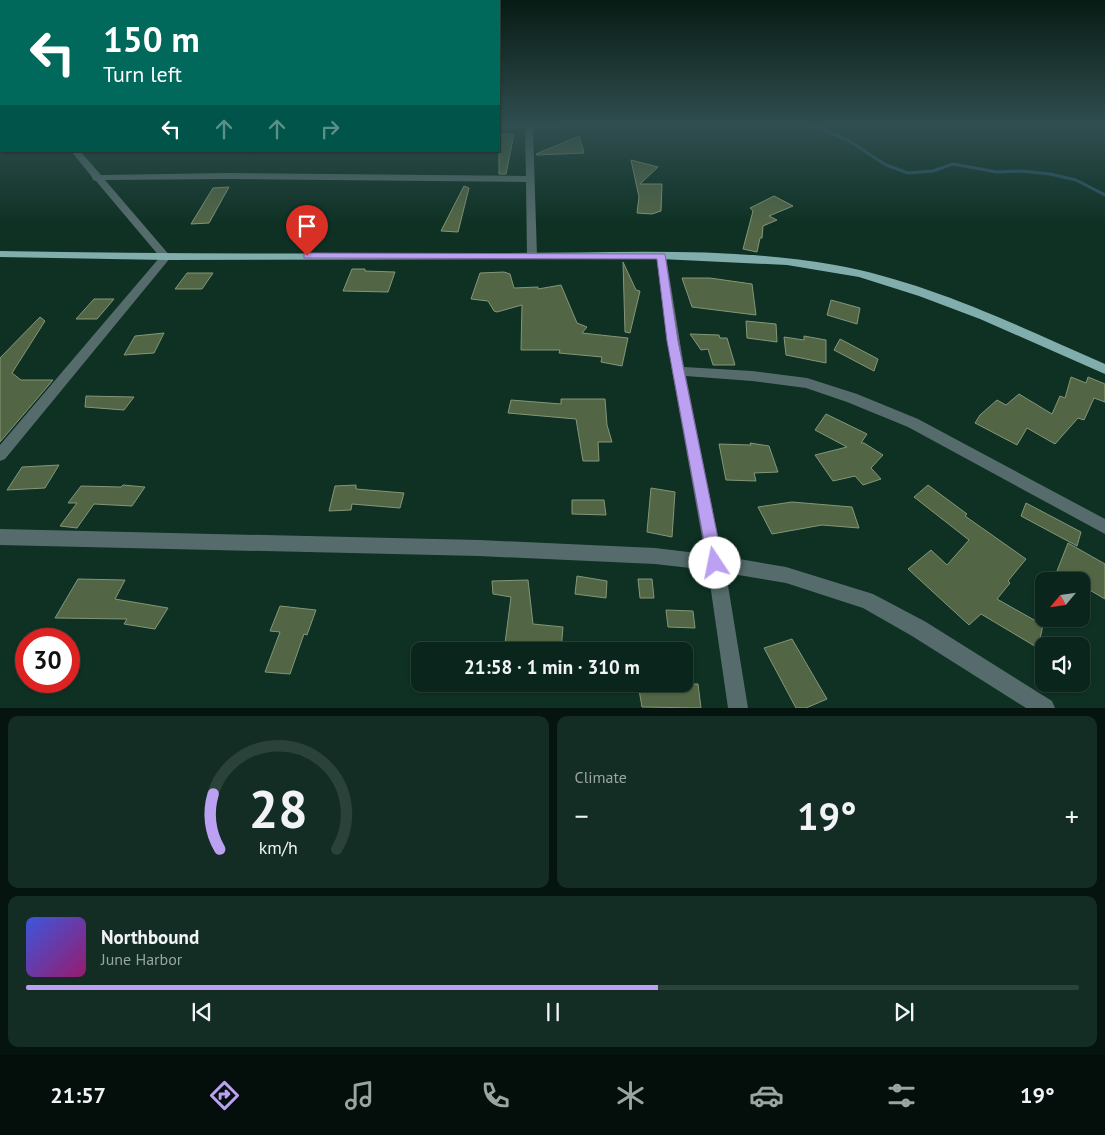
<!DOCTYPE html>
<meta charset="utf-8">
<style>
body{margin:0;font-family:"PT Sans",sans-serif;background:#132d24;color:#f1f3f6;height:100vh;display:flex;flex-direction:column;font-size:19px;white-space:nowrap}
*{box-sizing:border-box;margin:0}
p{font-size:16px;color:#99a5a3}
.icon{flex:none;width:28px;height:28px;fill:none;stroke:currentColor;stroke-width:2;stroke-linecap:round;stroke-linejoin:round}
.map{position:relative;height:708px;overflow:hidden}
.sheet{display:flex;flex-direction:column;gap:8px;padding:8px;background:#06140f;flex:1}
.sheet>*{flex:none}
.hud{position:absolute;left:0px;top:0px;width:500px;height:152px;box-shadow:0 1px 4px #0004,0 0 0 1px #2a423a;background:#00695c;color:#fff;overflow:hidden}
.needle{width:32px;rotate:241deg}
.fabs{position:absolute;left:1035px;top:572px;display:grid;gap:10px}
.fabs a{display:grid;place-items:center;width:55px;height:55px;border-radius:10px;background:#0a251b;box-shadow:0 1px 4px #0004,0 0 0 1px #2a423a;font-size:25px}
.speed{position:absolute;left:15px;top:628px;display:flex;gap:10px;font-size:25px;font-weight:700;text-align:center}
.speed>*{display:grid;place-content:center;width:65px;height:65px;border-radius:50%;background:#0a251b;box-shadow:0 1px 4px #0004,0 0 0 1px #2a423a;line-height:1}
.speed .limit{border:8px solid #d22;background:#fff;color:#111}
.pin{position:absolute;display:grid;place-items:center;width:42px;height:42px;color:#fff;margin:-51px -21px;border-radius:50% 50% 50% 0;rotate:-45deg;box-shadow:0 0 5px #0007}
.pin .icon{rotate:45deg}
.me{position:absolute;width:55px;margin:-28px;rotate:349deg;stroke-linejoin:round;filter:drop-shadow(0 0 4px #0008)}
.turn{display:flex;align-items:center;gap:18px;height:105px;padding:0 20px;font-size:22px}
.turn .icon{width:65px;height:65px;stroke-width:2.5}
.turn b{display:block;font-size:35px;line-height:42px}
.lanes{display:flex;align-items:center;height:48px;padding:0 20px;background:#0003;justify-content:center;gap:25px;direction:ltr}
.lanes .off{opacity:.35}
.big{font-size:38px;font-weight:800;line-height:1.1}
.sheet .widget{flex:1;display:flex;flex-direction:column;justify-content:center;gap:8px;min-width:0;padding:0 18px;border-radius:10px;background:#132d24}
.sheet .dial{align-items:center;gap:0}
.dial svg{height:130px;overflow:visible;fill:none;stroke:#2a423a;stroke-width:7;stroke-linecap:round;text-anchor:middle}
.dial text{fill:#f1f3f6;stroke:none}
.song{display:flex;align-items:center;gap:15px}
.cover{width:60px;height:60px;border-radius:8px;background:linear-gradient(135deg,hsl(230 70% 55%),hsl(320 70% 35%))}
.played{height:5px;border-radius:2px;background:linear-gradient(90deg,#bca0f2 60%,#2a423a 60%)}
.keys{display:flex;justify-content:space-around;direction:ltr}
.heat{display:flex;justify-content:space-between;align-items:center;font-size:28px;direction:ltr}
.sheet .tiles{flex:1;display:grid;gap:8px;grid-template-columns:1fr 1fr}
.widget:last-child{grid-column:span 2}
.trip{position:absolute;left:411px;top:642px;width:282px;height:50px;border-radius:10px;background:#0a251b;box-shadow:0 1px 4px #0004,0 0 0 1px #2a423a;font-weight:800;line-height:50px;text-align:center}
.menu{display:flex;height:80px;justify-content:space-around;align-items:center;background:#040f0b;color:#99a5a3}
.menu .icon{width:35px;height:35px}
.menu .current{color:#bca0f2}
.menu b{font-size:22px;color:#f1f3f6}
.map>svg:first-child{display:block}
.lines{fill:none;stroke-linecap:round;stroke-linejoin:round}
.stream{stroke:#295466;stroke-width:3}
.building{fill:#526645;stroke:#849678}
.minor{fill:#566c6c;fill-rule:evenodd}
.major{fill:#81adad;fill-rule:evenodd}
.route{fill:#bca0f2;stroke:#7a689d}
</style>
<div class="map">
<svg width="1105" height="708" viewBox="0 0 1105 708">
<rect width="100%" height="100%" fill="#0e3124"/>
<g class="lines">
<path class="stream" d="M 810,125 L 846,139 L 886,165 L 908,173 L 933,171 L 953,164 L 997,172 L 1021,171 L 1050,174 L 1076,180 L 1105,195"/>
</g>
<path class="building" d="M 499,134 L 514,134 L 506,174 L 499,174 Z
M 579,136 L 584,153 L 537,155 L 536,154 Z
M 631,160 L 658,167 L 640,184 L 662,184 L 661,211 L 652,214 L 637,213 L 639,197 Z
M 464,186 L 469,188 L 458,232 L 441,231 Z
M 229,187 L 209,223 L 191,224 L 213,188 Z
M 774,196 L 793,206 L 769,216 L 777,220 L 763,226 L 762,238 L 760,238 L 757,252 L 743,249 L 753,211 L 750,208 Z
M 623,262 L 636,290 L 640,291 L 630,333 L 625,332 Z
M 352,269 L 365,269 L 365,271 L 395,272 L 388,292 L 343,291 Z
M 504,272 L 510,274 L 514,288 L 538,287 L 538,289 L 561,285 L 577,323 L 587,327 L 582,333 L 628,338 L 622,366 L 601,362 L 602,357 L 559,353 L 560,350 L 521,350 L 522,305 L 497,312 L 494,311 L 488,301 L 471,299 L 480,273 Z
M 187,273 L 213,273 L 202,289 L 175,289 Z
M 682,278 L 710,278 L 752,284 L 756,315 L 692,307 Z
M 94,299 L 114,299 L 97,319 L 76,319 Z
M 831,300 L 860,308 L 857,324 L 827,315 Z
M 40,317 L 45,321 L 12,373 L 21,380 L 53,380 L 0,442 L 0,358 Z
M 746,321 L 776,324 L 777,342 L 747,338 Z
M 164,333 L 154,353 L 124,355 L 135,336 Z
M 690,334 L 719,335 L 720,338 L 727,338 L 735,365 L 713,365 L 708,349 L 701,350 Z
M 804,336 L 826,340 L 826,363 L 786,355 L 784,337 L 804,340 Z
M 840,339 L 878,359 L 874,371 L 834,350 Z
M 1071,377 L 1086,383 L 1088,377 L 1105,384 L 1105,402 L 1094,398 L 1084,420 L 1078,418 L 1055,444 L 1027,428 L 1017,445 L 975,423 L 980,415 L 997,400 L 1006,405 L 1019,394 L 1052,414 L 1060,396 L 1065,398 Z
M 86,396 L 134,397 L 124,410 L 85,407 Z
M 561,399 L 605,399 L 607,425 L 612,442 L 598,442 L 599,461 L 583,461 L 576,419 L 508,413 L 511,400 L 561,404 Z
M 826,414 L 867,434 L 861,443 L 864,443 L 883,455 L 871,468 L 881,479 L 863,485 L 855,476 L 833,481 L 815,455 L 847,447 L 815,430 Z
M 750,443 L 769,446 L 778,472 L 754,473 L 756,481 L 726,480 L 719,444 L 751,445 Z
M 59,465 L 45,488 L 7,490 L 22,467 Z
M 123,485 L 145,487 L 132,506 L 94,504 L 77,528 L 60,526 L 77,503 L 68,503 L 81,486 L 121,487 Z
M 356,485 L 356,489 L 404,493 L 400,508 L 352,504 L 351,510 L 329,511 L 335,486 Z
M 928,485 L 967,514 L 965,516 L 1026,559 L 1008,581 L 1010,583 L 997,599 L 1043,625 L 1038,648 L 981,614 L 969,625 L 908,569 L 931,550 L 947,565 L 969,540 L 914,497 Z
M 651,488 L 675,492 L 672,537 L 647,532 Z
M 572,500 L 604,500 L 606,515 L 572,514 Z
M 792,502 L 852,507 L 859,528 L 822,525 L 772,534 L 758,507 Z
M 1026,503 L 1081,532 L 1077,546 L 1021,516 Z
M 1068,543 L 1105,564 L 1105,599 L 1081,585 L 1081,581 L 1074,581 L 1057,571 Z
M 577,576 L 607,581 L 606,598 L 575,594 Z
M 78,579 L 125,580 L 115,599 L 168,608 L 155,629 L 124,624 L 127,619 L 55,618 Z
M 638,579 L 652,579 L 654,598 L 640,598 Z
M 528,580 L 533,624 L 563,627 L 561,651 L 504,651 L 511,597 L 493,594 L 492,581 Z
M 280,606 L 316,610 L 307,635 L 304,634 L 290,674 L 265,672 L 280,632 L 270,631 Z
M 666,610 L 693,611 L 695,628 L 668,627 Z
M 792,639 L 827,699 L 806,708 L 796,708 L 764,648 Z
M 638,684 L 698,684 L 701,708 L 642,707 Z"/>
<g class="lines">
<path class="minor" d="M 499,125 L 561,125 L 557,127 L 533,128 L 537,257 L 536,259 L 528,259 L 527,257 L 526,182 L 228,179 L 105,180 L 171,257 L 5,459 L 0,461 L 0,445 L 160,257 L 96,181 L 93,180 L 92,177 L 71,151 L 80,151 L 101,175 L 228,173 L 526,176 L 525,128 L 499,128 Z
M 661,253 L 666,256 L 684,367 L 752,371 L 807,378 L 857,394 L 918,419 L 1105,519 L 1105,534 L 908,427 L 847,402 L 806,388 L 752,381 L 686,376 L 722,556 L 786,567 L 873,594 L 926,622 L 1052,701 L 1055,708 L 1026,708 L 912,636 L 863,608 L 786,583 L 726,573 L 748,708 L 728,708 L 708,570 L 655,564 L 479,556 L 0,545 L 0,529 L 479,540 L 655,548 L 705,554 L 672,371 L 656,256 Z"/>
<path class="major" d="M 0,251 C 169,254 339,254 508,253 C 616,253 728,246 835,265 C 929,282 1018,326 1105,364 L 1105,374 L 980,319 L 919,296 L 859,277 L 787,265 L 661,259 L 166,260 L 0,257 Z"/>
</g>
<linearGradient id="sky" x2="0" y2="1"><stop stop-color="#081b14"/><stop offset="0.56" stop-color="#304e50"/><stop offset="1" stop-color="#304e50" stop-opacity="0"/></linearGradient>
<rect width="1105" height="224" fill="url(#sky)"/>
<path class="route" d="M 307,253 L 665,254 L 678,341 L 723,563 L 721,569 L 715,571 L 710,569 L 708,563 L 667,341 L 657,259 L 304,258 L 304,254 Z"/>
</svg>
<div class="fabs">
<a><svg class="needle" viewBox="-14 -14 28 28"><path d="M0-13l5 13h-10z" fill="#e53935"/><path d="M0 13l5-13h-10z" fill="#99a5a3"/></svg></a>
<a><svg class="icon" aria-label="sound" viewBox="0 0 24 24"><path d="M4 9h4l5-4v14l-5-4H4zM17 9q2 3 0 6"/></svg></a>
</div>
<div class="speed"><div class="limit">30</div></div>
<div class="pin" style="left:307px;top:256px;background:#d93025"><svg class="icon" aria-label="arrive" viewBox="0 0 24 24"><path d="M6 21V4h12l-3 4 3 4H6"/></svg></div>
<svg class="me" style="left:715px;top:563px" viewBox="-20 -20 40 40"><circle r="19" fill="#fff"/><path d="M0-13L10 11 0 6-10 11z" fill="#bca0f2"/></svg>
<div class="trip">21:58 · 1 min · 310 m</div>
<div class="hud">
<div class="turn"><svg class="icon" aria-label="left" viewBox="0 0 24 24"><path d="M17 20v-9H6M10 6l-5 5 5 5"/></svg><div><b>150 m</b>Turn left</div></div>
<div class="lanes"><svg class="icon" aria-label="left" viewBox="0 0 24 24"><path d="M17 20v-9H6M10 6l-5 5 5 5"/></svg><svg class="icon off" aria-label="ahead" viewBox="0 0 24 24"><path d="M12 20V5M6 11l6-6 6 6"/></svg><svg class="icon off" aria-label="ahead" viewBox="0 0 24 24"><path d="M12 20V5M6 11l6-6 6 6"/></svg><svg class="icon off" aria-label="right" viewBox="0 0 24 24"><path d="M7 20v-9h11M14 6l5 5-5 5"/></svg></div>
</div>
</div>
<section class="sheet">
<div class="tiles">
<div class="widget dial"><svg viewBox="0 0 100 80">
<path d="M14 69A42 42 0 1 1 86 69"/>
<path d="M14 69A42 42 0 0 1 10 35" stroke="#bca0f2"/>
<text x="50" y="56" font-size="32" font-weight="700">28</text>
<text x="50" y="72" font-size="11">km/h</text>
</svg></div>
<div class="widget"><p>Climate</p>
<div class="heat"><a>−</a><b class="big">19°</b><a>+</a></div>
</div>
<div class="widget">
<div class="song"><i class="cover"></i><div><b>Northbound</b><p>June Harbor</p></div></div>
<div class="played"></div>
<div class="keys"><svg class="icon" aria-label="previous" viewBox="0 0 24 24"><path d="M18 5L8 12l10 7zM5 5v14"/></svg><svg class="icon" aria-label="pause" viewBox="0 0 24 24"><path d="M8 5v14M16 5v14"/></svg><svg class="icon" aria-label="next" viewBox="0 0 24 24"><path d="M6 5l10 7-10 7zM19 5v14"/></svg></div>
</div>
</div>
</section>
<nav class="menu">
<b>21:57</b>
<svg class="icon current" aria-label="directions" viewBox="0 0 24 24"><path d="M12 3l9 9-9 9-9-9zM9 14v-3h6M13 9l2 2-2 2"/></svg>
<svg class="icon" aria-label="music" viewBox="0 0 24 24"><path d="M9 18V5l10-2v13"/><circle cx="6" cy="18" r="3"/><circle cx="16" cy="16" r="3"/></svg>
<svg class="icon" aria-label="phone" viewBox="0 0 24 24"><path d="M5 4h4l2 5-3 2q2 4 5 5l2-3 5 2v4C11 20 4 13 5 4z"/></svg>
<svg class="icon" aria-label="climate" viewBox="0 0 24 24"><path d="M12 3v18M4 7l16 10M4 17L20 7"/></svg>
<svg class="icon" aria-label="car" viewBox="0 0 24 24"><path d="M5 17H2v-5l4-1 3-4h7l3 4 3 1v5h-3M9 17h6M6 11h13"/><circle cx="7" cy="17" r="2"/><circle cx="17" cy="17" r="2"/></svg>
<svg class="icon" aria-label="filters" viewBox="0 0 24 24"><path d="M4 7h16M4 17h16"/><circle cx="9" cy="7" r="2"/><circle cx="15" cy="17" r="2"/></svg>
<b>19°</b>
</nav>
